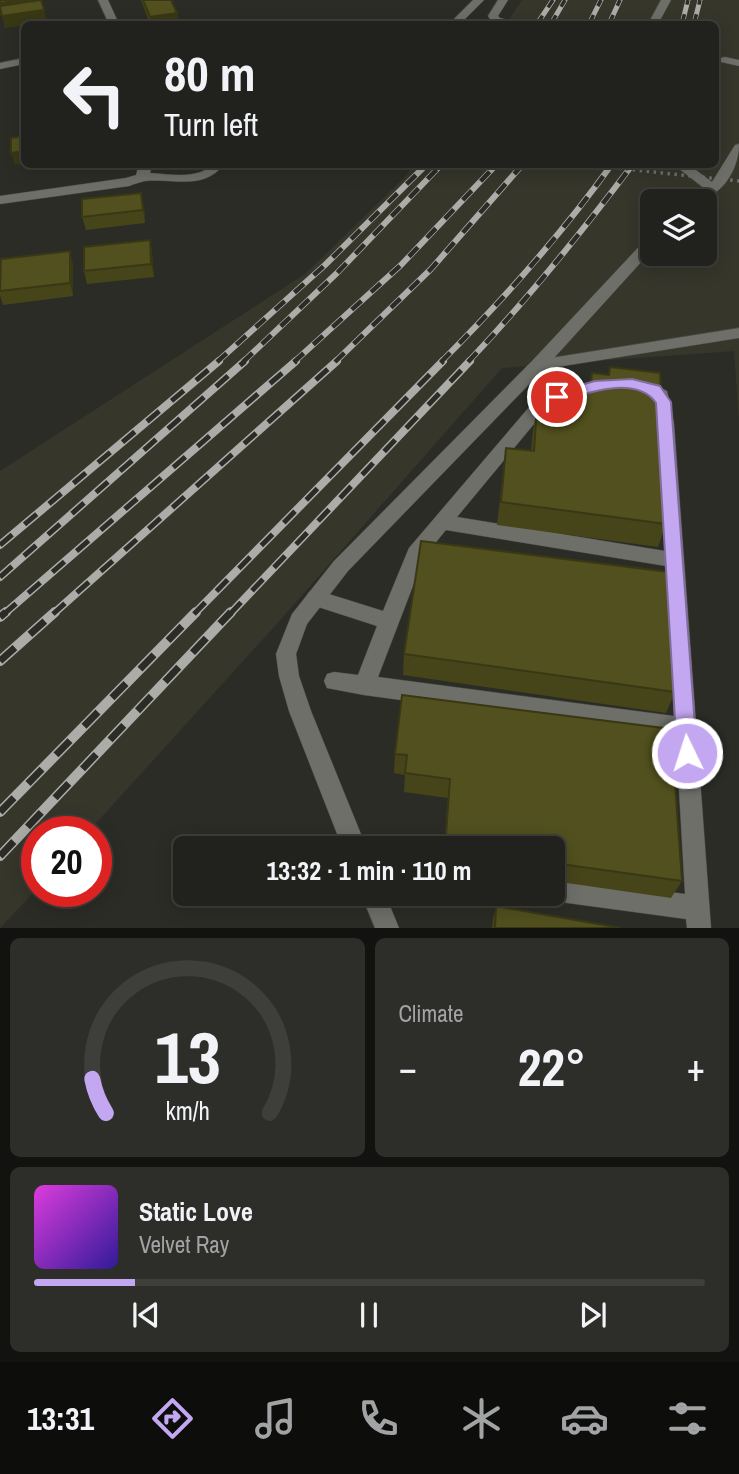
<!DOCTYPE html>
<meta charset="utf-8">
<style>
body{margin:0;font-family:"Archivo Narrow",sans-serif;background:#2d2e2a;color:#f1f3f6;height:100vh;display:flex;flex-direction:column;font-size:26px;white-space:nowrap}
*{box-sizing:border-box;margin:0}
p{font-size:23px;color:#a2a3a4}
.icon{flex:none;width:38px;height:38px;fill:none;stroke:currentColor;stroke-width:2;stroke-linecap:round;stroke-linejoin:round}
.map{position:relative;height:928px;overflow:hidden}
.drawer{display:flex;flex-direction:column;gap:10px;padding:10px;background:#121210;flex:1}
.drawer>*{flex:none}
.banner{position:absolute;left:21px;top:21px;width:698px;height:147px;border-radius:10px;box-shadow:0 4px 18px #0003,0 0 0 2px #3e3e3b;background:#21211d;color:#f1f3f6;overflow:hidden}
.buttons{position:absolute;left:640px;top:189px;display:grid;gap:14px}
.buttons a{display:grid;place-items:center;width:77px;height:77px;border-radius:10px;background:#21211d;box-shadow:0 4px 18px #0003,0 0 0 2px #3e3e3b;font-size:35px}
.speed{position:absolute;left:21px;top:816px;display:flex;gap:14px;font-size:35px;font-weight:700;text-align:center}
.speed>*{display:grid;place-content:center;width:91px;height:91px;border-radius:50%;background:#21211d;box-shadow:0 4px 18px #0003,0 0 0 2px #3e3e3b;line-height:1}
.speed .limit{border:10px solid #d22;background:#fff;color:#111}
.pin{position:absolute;display:grid;place-items:center;width:60px;height:60px;color:#fff;margin:-30px;border:4px solid #fff;border-radius:50%;box-shadow:0 2px 7px #0007}
.me{position:absolute;width:77px;margin:-38px;rotate:356deg;stroke-linejoin:round;filter:drop-shadow(0 0 5px #0008)}
.turn{display:flex;align-items:center;gap:24px;height:147px;padding:0 28px;font-size:32px}
.turn .icon{width:91px;height:91px;stroke-width:2.5}
.turn b{display:block;font-size:49px;line-height:60px}
.big{font-size:52px;font-weight:700;line-height:1.1}
.drawer .card{flex:1;display:flex;flex-direction:column;justify-content:center;gap:10px;min-width:0;padding:0 24px;border-radius:10px;background:#2d2e2a}
.drawer .dial{align-items:center;gap:0}
.dial svg{height:182px;overflow:visible;fill:none;stroke:#3e3e3b;stroke-width:7;stroke-linecap:round;text-anchor:middle}
.dial text{fill:#f1f3f6;stroke:none}
.song{display:flex;align-items:center;gap:21px}
.cover{width:84px;height:84px;border-radius:10px;background:linear-gradient(135deg,hsl(300 70% 55%),hsl(250 70% 35%))}
.played{height:7px;border-radius:4px;background:linear-gradient(90deg,#c4a7f1 15%,#3e3e3b 15%)}
.keys{display:flex;justify-content:space-around;direction:ltr}
.heat{display:flex;justify-content:space-between;align-items:center;font-size:38px;direction:ltr}
.drawer .tiles{flex:1;display:grid;gap:10px;grid-template-columns:1fr 1fr}
.card:last-child{grid-column:span 2}
.trip{position:absolute;left:173px;top:836px;width:392px;height:70px;border-radius:10px;background:#21211d;box-shadow:0 4px 18px #0003,0 0 0 2px #3e3e3b;font-weight:700;line-height:70px;text-align:center}
.tab-bar{display:flex;height:112px;justify-content:space-around;align-items:center;background:#0d0d0c;color:#a2a3a4}
.tab-bar .icon{width:49px;height:49px}
.tab-bar .on{color:#c4a7f1}
.tab-bar b{font-size:32px;color:#f1f3f6}
.map>svg:first-child{display:block}
.built{fill:#36362b;fill-rule:evenodd}
.lines{fill:none;stroke-linecap:round;stroke-linejoin:round}
.service-casing{stroke:#494945;stroke-width:1}
.minor-casing{stroke:#494945;stroke-width:1}
.tertiary-casing{stroke:#494945;stroke-width:1}
.service{fill:#6f6f6a;fill-rule:evenodd}
.minor{fill:#6f6f6a;fill-rule:evenodd}
.tertiary{fill:#6f6f6a;fill-rule:evenodd}
.rail-far3-casing{stroke:#acaca8;stroke-width:5}
.rail-far2-casing{stroke:#acaca8;stroke-width:6}
.rail-far1-casing{stroke:#acaca8;stroke-width:8}
.rail-casing{stroke:#acaca8;stroke-width:10}
.rail-far3{stroke:#2c2c27;stroke-width:3.5;stroke-dasharray:10;stroke-linecap:butt}
.rail-far2{stroke:#2c2c27;stroke-width:4.5;stroke-dasharray:13;stroke-linecap:butt}
.rail-far1{stroke:#2c2c27;stroke-width:5;stroke-dasharray:16;stroke-linecap:butt}
.rail{stroke:#2c2c27;stroke-width:7;stroke-dasharray:20;stroke-linecap:butt}
.path-bridge{stroke:#71716d;stroke-width:3.5;stroke-dasharray:2.5 4.5;stroke-linecap:butt}
.wall{fill:#46451a}
.shaded-wall{fill:#393815}
.building{fill:#51501e;stroke:#393815;stroke-width:2}
.route{fill:#c4a7f1;stroke:#7f6d9d;stroke-width:2}
</style>
<div class="map">
<svg width="739" height="928" viewBox="0 0 739 928">
<rect width="100%" height="100%" fill="#2c2c27"/>
<path class="built" d="M 522,0 L 739,0 L 739,422 L 734,351 L 502,368 L 274,627 L 89,831 L 37,831 L 37,889 L 0,928 L 0,471 L 305,274 L 405,177 L 413,165 L 716,164 L 716,24 L 506,24 ZM 653,201 L 705,201 L 705,254 L 653,254 Z"/>
<g class="lines">
<defs>
<path id="service" d="M 739,328 L 739,338 L 538,370 L 530,365 L 538,360 Z
M 641,379 L 667,391 L 674,424 L 711,928 L 687,928 L 686,919 L 553,901 L 543,894 L 553,894 L 553,877 L 685,894 L 676,737 L 364,695 L 327,688 L 324,681 L 327,674 L 334,672 L 358,675 L 377,626 L 309,604 L 306,598 L 309,592 L 316,590 L 383,611 L 409,548 L 536,399 L 572,385 L 578,387 L 580,391 L 578,395 L 548,407 L 457,517 L 665,551 L 658,424 L 653,398 L 633,385 ZM 446,530 L 666,566 L 674,716 L 378,677 L 424,557 Z"/>
<path id="minor" d="M 98,0 L 108,0 L 119,24 L 109,24 Z
M 473,0 L 484,0 L 460,24 L 449,24 Z
M 24,58 L 24,64 L 0,69 L 0,63 Z
M 139,164 L 152,164 L 150,173 C 165,174 182,177 197,173 C 210,170 210,164 224,164 C 204,191 173,178 145,181 C 140,182 134,184 129,186 L 0,204 L 0,196 L 126,178 L 136,175 Z"/>
<path id="tertiary" d="M 498,0 L 508,0 L 498,16 L 500,18 L 516,22 L 517,24 L 492,22 L 488,16 Z
M 661,0 L 671,0 L 658,24 L 648,24 Z
M 725,57 L 739,60 L 739,66 L 721,62 L 721,58 Z
M 739,144 C 739,172 719,201 690,201 L 705,189 L 673,164 L 688,164 L 712,182 L 735,145 Z
M 653,236 L 653,249 L 544,369 L 348,571 L 307,624 L 296,654 L 299,676 L 311,711 L 367,849 L 343,849 L 289,711 L 279,676 L 276,654 L 292,614 L 334,561 L 532,361 L 648,237 Z
M 361,894 L 385,894 L 399,928 L 375,928 Z"/>
</defs>
<use href="#service" class="service-casing"/>
<use href="#minor" class="minor-casing"/>
<use href="#tertiary" class="tertiary-casing"/>
<use href="#service" class="service"/>
<use href="#minor" class="minor"/>
<use href="#tertiary" class="tertiary"/>
<defs>
<path id="rail-far3" d="M 537,24 L 553,0
M 551,24 L 565,0
M 589,24 L 601,0
M 609,24 L 620,0
M 682,24 L 688,0
M 694,24 L 700,0"/>
<path id="rail-far2" d="M 217,362 L 325,265 L 427,164
M 243,362 L 337,273 L 442,164
M 294,362 L 401,265 L 497,164
M 335,362 L 431,269 L 523,164
M 441,362 C 503,300 561,235 612,164
M 468,362 C 527,300 581,233 633,164"/>
<path id="rail-far1" d="M 0,545 L 219,361
M 0,577 L 245,361
M 4,614 L 296,361
M 53,614 L 337,361
M 194,614 L 443,361
M 230,614 L 470,361"/>
<path id="rail" d="M 0,617 L 6,612
M 0,661 L 55,612
M 0,812 L 196,612
M 0,856 L 231,612"/>
</defs>
<use href="#rail-far3" class="rail-far3-casing"/>
<use href="#rail-far2" class="rail-far2-casing"/>
<use href="#rail-far1" class="rail-far1-casing"/>
<use href="#rail" class="rail-casing"/>
<use href="#rail-far3" class="rail-far3"/>
<use href="#rail-far2" class="rail-far2"/>
<use href="#rail-far1" class="rail-far1"/>
<use href="#rail" class="rail"/>
<path class="path-bridge" d="M 577,164 L 739,181"/>
</g>
<path class="wall" d="M 141,0 L 171,0 L 179,24 L 150,24 Z
M 144,206 L 145,223 L 86,230 L 82,217 Z
M 150,240 L 152,253 L 154,277 L 87,284 L 84,271 Z
M 73,264 L 73,296 L 3,305 L 0,295 L 0,276 Z
M 610,367 L 666,524 L 658,547 L 497,525 L 506,448 L 531,451 L 533,430 L 537,407 L 550,408 L 554,387 L 566,389 L 567,382 L 589,385 L 592,373 L 608,375 Z
M 404,654 L 675,692 L 666,713 L 403,675 Z
M 402,695 L 682,881 L 671,898 L 553,881 L 553,849 L 444,849 L 448,798 L 404,792 L 405,775 L 394,773 L 395,754 Z
M 496,906 L 621,928 L 492,928 L 493,919 Z"/>
<path class="shaded-wall" d="M 25,0 L 40,0 L 42,9 L 0,16 L 0,3 Z
M 44,10 L 47,22 L 5,28 L 2,16 Z
M 177,13 L 179,24 L 152,24 L 150,17 Z
M 24,151 L 24,164 L 15,165 L 11,153 Z
M 141,193 L 144,206 L 145,223 L 143,210 Z
M 150,240 L 152,253 L 154,277 L 151,264 Z
M 70,251 L 73,264 L 73,296 L 70,283 Z"/>
<path class="building" d="M 0,0 L 25,0 L 0,3 Z
M 41,0 L 44,10 L 2,16 L 0,6 Z
M 143,0 L 171,0 L 177,13 L 150,17 Z
M 24,136 L 24,151 L 11,153 L 11,138 Z
M 141,193 L 143,210 L 82,217 L 82,199 Z
M 150,240 L 151,264 L 84,271 L 84,247 Z
M 70,251 L 70,283 L 0,291 L 1,259 Z
M 610,367 L 660,373 L 666,524 L 501,502 L 506,448 L 534,451 L 537,407 L 553,409 L 554,387 L 567,389 L 567,382 L 591,385 L 592,373 L 609,375 Z
M 421,541 L 669,572 L 675,692 L 404,654 Z
M 402,695 L 671,729 L 682,881 L 553,863 L 553,849 L 445,848 L 450,779 L 405,773 L 407,755 L 395,754 Z
M 496,906 L 621,928 L 495,928 Z"/>
<path class="route" d="M 632,379 L 660,386 L 671,402 L 697,753 L 694,760 L 687,763 L 680,760 L 677,753 L 656,403 C 636,374 585,394 557,402 L 549,397 L 552,393 L 595,381 Z"/>
</svg>
<div class="buttons">
<a><svg class="icon" aria-label="layers" viewBox="0 0 24 24"><path d="M12 4l9 5-9 5-9-5zM3 14l9 5 9-5"/></svg></a>
</div>
<div class="speed"><div class="limit">20</div></div>
<div class="pin" style="left:557px;top:397px;background:#d93025"><svg class="icon" aria-label="arrive" viewBox="0 0 24 24"><path d="M6 21V4h12l-3 4 3 4H6"/></svg></div>
<svg class="me" style="left:687px;top:753px" viewBox="-20 -20 40 40"><circle r="17" fill="#c4a7f1" stroke="#fff" stroke-width="3"/><path d="M0-11L8 9 0 5-8 9z" fill="#fff"/></svg>
<div class="trip">13:32 · 1 min · 110 m</div>
<div class="banner">
<div class="turn"><svg class="icon" aria-label="left" viewBox="0 0 24 24"><path d="M17 20v-9H6M10 6l-5 5 5 5"/></svg><div><b>80 m</b>Turn left</div></div>
</div>
</div>
<section class="drawer">
<div class="tiles">
<div class="card dial"><svg viewBox="0 0 100 80">
<path d="M14 69A42 42 0 1 1 86 69"/>
<path d="M14 69A42 42 0 0 1 8 54" stroke="#c4a7f1"/>
<text x="50" y="56" font-size="32" font-weight="700">13</text>
<text x="50" y="72" font-size="11">km/h</text>
</svg></div>
<div class="card"><p>Climate</p>
<div class="heat"><a>−</a><b class="big">22°</b><a>+</a></div>
</div>
<div class="card">
<div class="song"><i class="cover"></i><div><b>Static Love</b><p>Velvet Ray</p></div></div>
<div class="played"></div>
<div class="keys"><svg class="icon" aria-label="previous" viewBox="0 0 24 24"><path d="M18 5L8 12l10 7zM5 5v14"/></svg><svg class="icon" aria-label="pause" viewBox="0 0 24 24"><path d="M8 5v14M16 5v14"/></svg><svg class="icon" aria-label="next" viewBox="0 0 24 24"><path d="M6 5l10 7-10 7zM19 5v14"/></svg></div>
</div>
</div>
</section>
<nav class="tab-bar">
<b>13:31</b>
<svg class="icon on" aria-label="directions" viewBox="0 0 24 24"><path d="M12 3l9 9-9 9-9-9zM9 14v-3h6M13 9l2 2-2 2"/></svg>
<svg class="icon" aria-label="music" viewBox="0 0 24 24"><path d="M9 18V5l10-2v13"/><circle cx="6" cy="18" r="3"/><circle cx="16" cy="16" r="3"/></svg>
<svg class="icon" aria-label="phone" viewBox="0 0 24 24"><path d="M5 4h4l2 5-3 2q2 4 5 5l2-3 5 2v4C11 20 4 13 5 4z"/></svg>
<svg class="icon" aria-label="climate" viewBox="0 0 24 24"><path d="M12 3v18M4 7l16 10M4 17L20 7"/></svg>
<svg class="icon" aria-label="car" viewBox="0 0 24 24"><path d="M5 17H2v-5l4-1 3-4h7l3 4 3 1v5h-3M9 17h6M6 11h13"/><circle cx="7" cy="17" r="2"/><circle cx="17" cy="17" r="2"/></svg>
<svg class="icon" aria-label="filters" viewBox="0 0 24 24"><path d="M4 7h16M4 17h16"/><circle cx="9" cy="7" r="2"/><circle cx="15" cy="17" r="2"/></svg>
</nav>
